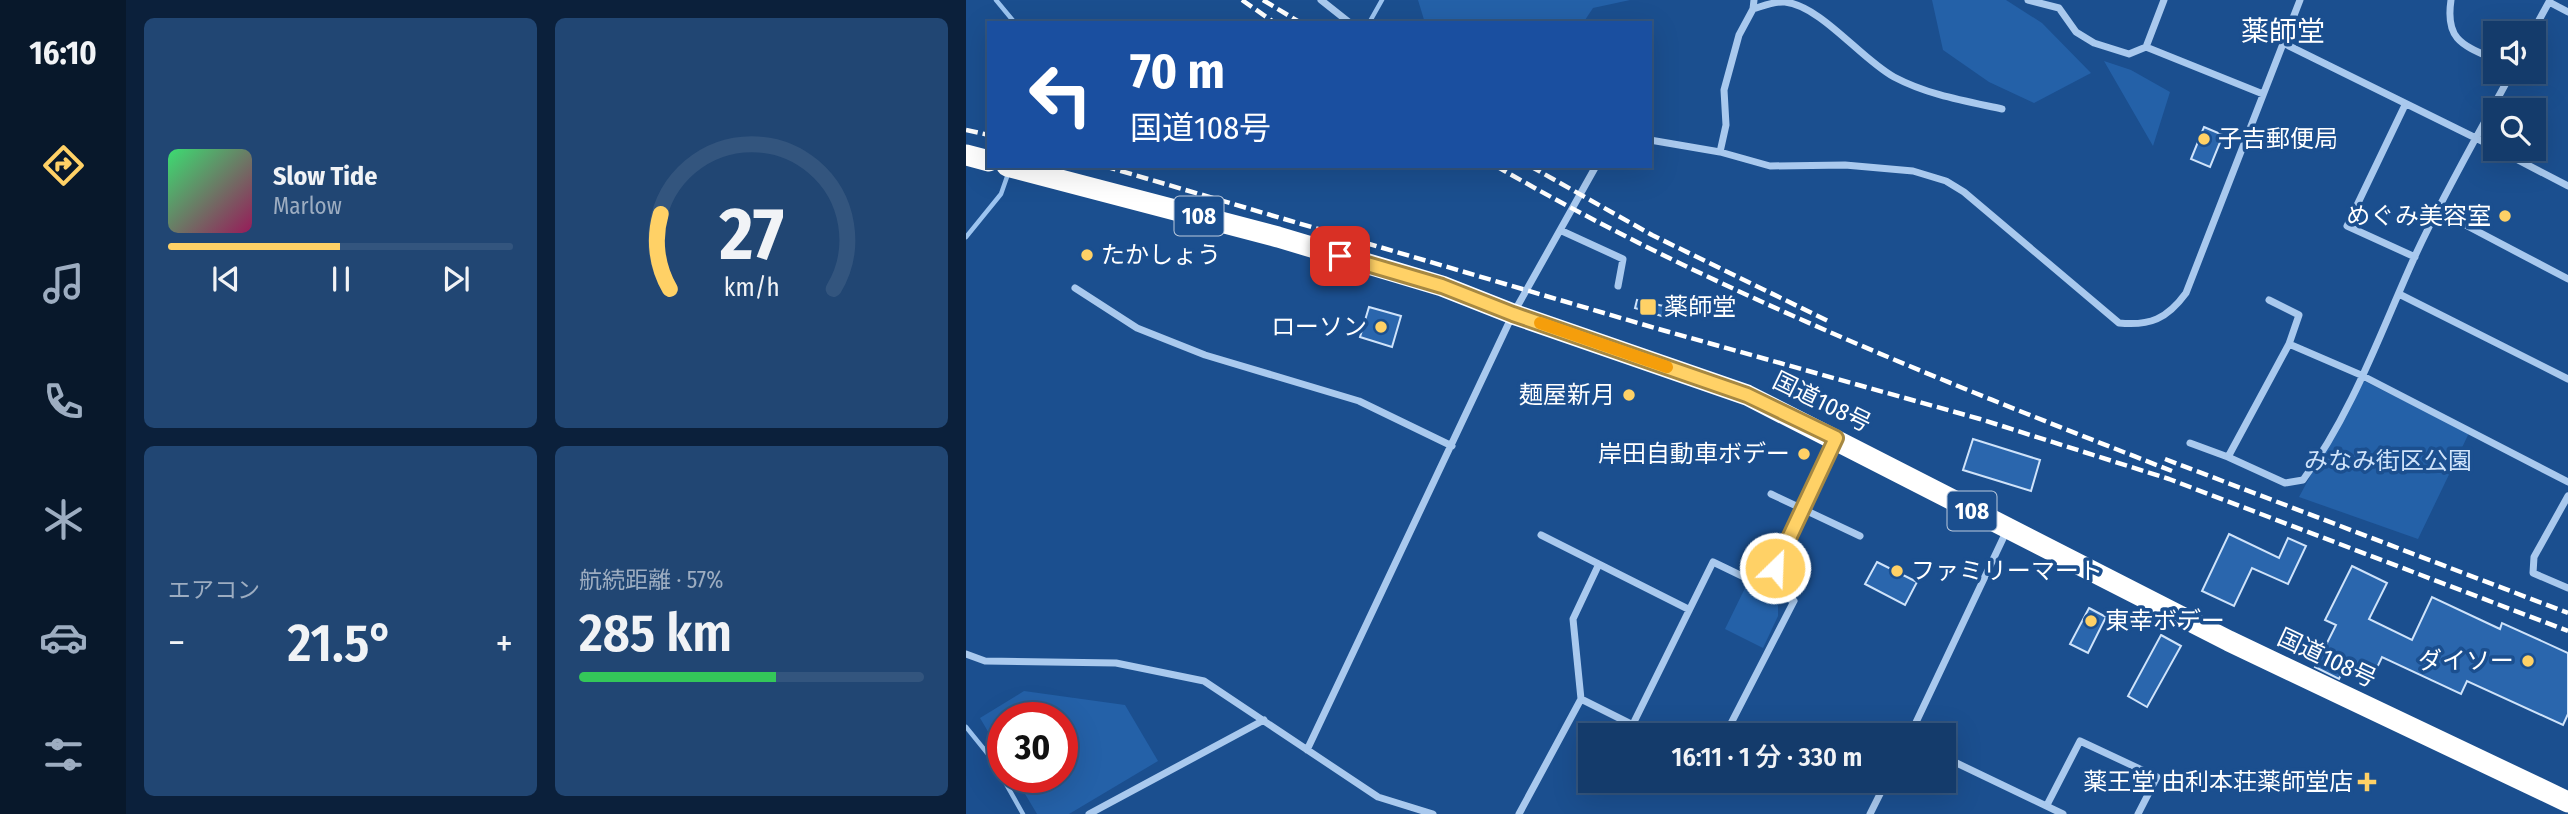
<!DOCTYPE html>
<html lang="ja">
<meta charset="utf-8">
<style>
body{margin:0;font-family:"Fira Sans Condensed","Noto Sans JP",sans-serif;background:#214673;color:#f1f3f6;height:100vh;display:flex;flex-direction:column;font-size:26px;white-space:nowrap}
*{box-sizing:border-box;margin:0}
p{font-size:23px;color:#9dadc1}
.icon{flex:none;width:38px;height:38px;fill:none;stroke:currentColor;stroke-width:2;stroke-linecap:round;stroke-linejoin:round}
.map{position:relative;flex:1;overflow:hidden}
.panel{display:flex;flex-direction:column;gap:18px;padding:18px;background:#0b203b;width:840px}
.panel>*{flex:none}
.banner{position:absolute;left:21px;top:21px;width:665px;height:147px;border-radius:0px;box-shadow:0 7px 28px #0002,0 0 0 2px #33557e;background:#1a4fa0;color:#fff;overflow:hidden}
.tools{position:absolute;left:1517px;top:21px;display:grid;gap:14px}
.tools a{display:grid;place-items:center;width:63px;height:63px;border-radius:0px;background:#143b6b;box-shadow:0 7px 28px #0002,0 0 0 2px #33557e;font-size:35px}
.speed{position:absolute;left:21px;top:702px;display:flex;gap:14px;font-size:35px;font-weight:700;text-align:center}
.speed>*{display:grid;place-content:center;width:91px;height:91px;border-radius:50%;background:#143b6b;box-shadow:0 7px 28px #0002,0 0 0 2px #33557e;line-height:1}
.speed .limit{border:10px solid #d22;background:#fff;color:#111}
.pin{position:absolute;display:grid;place-items:center;width:60px;height:60px;color:#fff;margin:-30px;border-radius:14px;box-shadow:0 4px 10px #0006}
.me{position:absolute;width:77px;margin:-38px;rotate:24deg;stroke-linejoin:round;filter:drop-shadow(0 0 5px #0008)}
.turn{display:flex;align-items:center;gap:24px;height:147px;padding:0 28px;font-size:32px}
.turn .icon{width:91px;height:91px;stroke-width:2.5}
.turn b{display:block;font-size:49px;line-height:60px}
.big{font-size:52px;font-weight:600;line-height:1.1}
.panel .widget{flex:1;display:flex;flex-direction:column;justify-content:center;gap:10px;min-width:0;padding:0 24px;border-radius:10px;background:#214673}
.panel .dial{align-items:center;gap:0}
.dial svg{height:182px;overflow:visible;fill:none;stroke:#33557e;stroke-width:7;stroke-linecap:round;text-anchor:middle}
.dial text{fill:#f1f3f6;stroke:none}
.song{display:flex;align-items:center;gap:21px}
.cover{width:84px;height:84px;border-radius:10px;background:linear-gradient(135deg,hsl(140 70% 55%),hsl(330 70% 35%))}
.played{height:7px;border-radius:4px;background:linear-gradient(90deg,#ffd166 50%,#33557e 50%)}
.keys{display:flex;justify-content:space-around;direction:ltr}
.heat{display:flex;justify-content:space-between;align-items:center;font-size:38px;direction:ltr}
.charge{height:10px;border-radius:5px;background:linear-gradient(90deg,#34c759 57%,#33557e 0)}
.panel .tiles{flex:1;display:grid;gap:18px;grid-template-columns:repeat(2,1fr)}
.trip{position:absolute;left:612px;top:723px;width:378px;height:70px;border-radius:0px;background:#143b6b;box-shadow:0 7px 28px #0002,0 0 0 2px #33557e;font-weight:600;line-height:70px;text-align:center}
main{display:flex;flex:1;min-height:0}
.tab-bar{display:flex;flex-direction:column;width:126px;justify-content:space-around;align-items:center;background:#08182b;color:#9dadc1}
.tab-bar .icon{width:49px;height:49px}
.tab-bar .selected{color:#ffd166}
.tab-bar b{font-size:32px;color:#f1f3f6}
.map>svg:first-child{display:block}
.green{fill:#2461a8}
.lines{fill:none;stroke-linecap:round;stroke-linejoin:round}
.stream{stroke:#9cc4f0;stroke-width:4.5}
.building{fill:#2a66ad;stroke:#cfe3fa;stroke-width:2}
.street{stroke:#a9c9ee;stroke-width:7}
.highway{stroke:#fff;stroke-width:21}
.rail{stroke:#fff;stroke-width:4.5;stroke-dasharray:12 5;stroke-linecap:butt}
.route-casing{stroke:#a68842;stroke-width:18}
.route{stroke:#ffd166;stroke-width:12}
.slow{stroke:#f59e0b;stroke-width:12}
.poi-dot{fill:#ffd166;stroke:#1b4f8f;stroke-width:2.5}
.labels{text-anchor:middle;stroke-width:7;stroke-linejoin:round;paint-order:stroke}
.shield{fill:#1b4f8f;stroke:#bbcadd;stroke-width:2}
.shield-label{font-size:23px;font-weight:bold;fill:#fff}
.poi-label{font-size:24px;fill:#fff;stroke:#1b4f8f;text-anchor:end}
.street-label{font-size:24px;fill:#fff;stroke:#1b4f8f}
.park-label{font-size:24px;fill:#cfe3fa;stroke:#1b4f8f}
.quarter-label{font-size:28px;fill:#fff;stroke:#1b4f8f}
</style>
<main>
<nav class="tab-bar">
<b>16:10</b>
<svg class="icon selected" aria-label="directions" viewBox="0 0 24 24"><path d="M12 3l9 9-9 9-9-9zM9 14v-3h6M13 9l2 2-2 2"/></svg>
<svg class="icon" aria-label="music" viewBox="0 0 24 24"><path d="M9 18V5l10-2v13"/><circle cx="6" cy="18" r="3"/><circle cx="16" cy="16" r="3"/></svg>
<svg class="icon" aria-label="phone" viewBox="0 0 24 24"><path d="M5 4h4l2 5-3 2q2 4 5 5l2-3 5 2v4C11 20 4 13 5 4z"/></svg>
<svg class="icon" aria-label="climate" viewBox="0 0 24 24"><path d="M12 3v18M4 7l16 10M4 17L20 7"/></svg>
<svg class="icon" aria-label="car" viewBox="0 0 24 24"><path d="M5 17H2v-5l4-1 3-4h7l3 4 3 1v5h-3M9 17h6M6 11h13"/><circle cx="7" cy="17" r="2"/><circle cx="17" cy="17" r="2"/></svg>
<svg class="icon" aria-label="filters" viewBox="0 0 24 24"><path d="M4 7h16M4 17h16"/><circle cx="9" cy="7" r="2"/><circle cx="15" cy="17" r="2"/></svg>
</nav>
<section class="panel">
<div class="tiles">
<div class="widget">
<div class="song"><i class="cover"></i><div><b>Slow Tide</b><p>Marlow</p></div></div>
<div class="played"></div>
<div class="keys"><svg class="icon" aria-label="previous" viewBox="0 0 24 24"><path d="M18 5L8 12l10 7zM5 5v14"/></svg><svg class="icon" aria-label="pause" viewBox="0 0 24 24"><path d="M8 5v14M16 5v14"/></svg><svg class="icon" aria-label="next" viewBox="0 0 24 24"><path d="M6 5l10 7-10 7zM19 5v14"/></svg></div>
</div>
<div class="widget dial"><svg viewBox="0 0 100 80">
<path d="M14 69A42 42 0 1 1 86 69"/>
<path d="M14 69A42 42 0 0 1 10 36" stroke="#ffd166"/>
<text x="50" y="56" font-size="32" font-weight="700">27</text>
<text x="50" y="72" font-size="11">km/h</text>
</svg></div>
<div class="widget"><p>エアコン</p>
<div class="heat"><a>−</a><b class="big">21.5°</b><a>+</a></div>
</div>
<div class="widget"><p>航続距離 · 57%</p><b class="big">285 km</b><div class="charge"></div></div>
</div>
</section>
<div class="map">
<svg width="1602" height="814" viewBox="0 0 1602 814">
<rect width="100%" height="100%" fill="#1b4f8f"/>
<path class="green" d="M 452,0 L 664,0 L 627,8 L 617,23 L 459,23 Z
M 966,0 L 1040,0 L 1076,23 L 1125,73 L 1068,103 L 1023,82 L 977,50 Z
M 1138,61 L 1165,70 L 1204,92 L 1187,146 Z
M 1396,380 L 1503,433 L 1452,539 L 1333,497 Z
M 779,588 L 812,604 L 812,616 L 797,648 L 759,629 Z
M 58,691 L 159,705 L 192,761 L 103,814 L 71,814 L 49,777 L 96,777 L 96,718 L 37,718 L 37,757 L 14,718 Z"/>
<g class="lines">
<path class="stream" d="M 30,0 L 49,23
M 403,23 L 416,0
M 0,237 L 35,194 L 42,174
M 0,727 L 26,759 L 57,814"/>
</g>
<path class="building" d="M 1238,127 L 1257,135 L 1244,167 L 1225,159 Z
M 671,300 L 702,307 L 699,317 L 669,308 Z
M 403,307 L 435,316 L 426,347 L 394,337 Z
M 1007,439 L 1074,460 L 1065,491 L 997,470 Z
M 1263,534 L 1313,558 L 1322,538 L 1340,546 L 1322,584 L 1286,568 L 1268,606 L 1236,591 Z
M 911,562 L 951,582 L 939,605 L 899,584 Z
M 1386,566 L 1421,583 L 1403,619 L 1446,640 L 1466,597 L 1534,629 L 1536,623 L 1602,653 L 1602,714 L 1597,725 L 1501,681 L 1495,694 L 1416,657 L 1408,674 L 1382,661 L 1373,679 L 1349,667 L 1370,625 L 1359,620 Z
M 1123,608 L 1140,617 L 1122,653 L 1104,644 Z
M 1195,635 L 1215,646 L 1181,707 L 1162,696 Z"/>
<g class="lines">
<path class="street" d="M 355,0 L 384,23
M 1062,0 L 1093,8 L 1110,32 L 1128,43 L 1163,54 L 1180,47
M 1198,0 L 1180,47 L 1297,94
M 1485,0 C 1479,40 1496,45 1530,60
M 1583,2 L 1602,12
M 787,9 C 797,6 809,1 819,2 C 855,6 895,59 928,77 C 962,95 999,101 1036,109
M 1566,33 L 1584,0
M 1317,43 L 1530,148
M 1546,72 C 1513,133 1478,193 1449,256 C 1415,331 1386,414 1337,480 L 1319,483 L 1262,457 L 1323,344 L 1395,375 L 1602,482
M 1439,105 L 1381,226 L 1449,257
M 684,140 L 754,152 L 804,166 L 879,165 L 947,171 L 980,181 L 998,192 L 1153,323 C 1184,326 1201,319 1220,293 L 1334,0
M 1531,149 L 1602,186
M 754,152 L 760,125 L 758,90 L 773,35 L 787,9 L 788,0
M 1471,210 L 1602,279
M 596,231 L 657,259 L 652,286
M 109,288 L 171,328 L 239,355 L 393,401 L 486,446
M 1433,294 L 1602,379
M 1303,300 L 1333,315 L 1323,344
M 1224,443 L 1262,457
M 805,494 L 894,536
M 1602,496 L 1568,557 L 1567,573 L 1602,588
M 575,535 L 722,609
M 801,587 L 868,442
M 0,654 L 19,661 L 150,663 L 238,681 L 412,797 L 467,814
M 615,699 L 687,735
M 667,724 L 747,562 L 828,601 L 759,735
M 944,735 L 1041,530
M 341,750 L 547,314 L 630,166
M 978,757 L 1097,814
M 1081,805 L 1114,741 L 1191,777 L 1172,814
M 123,814 L 298,720
M 553,814 L 615,699 L 607,619 L 632,566
M 904,814 L 921,780"/>
<path class="highway" d="M 0,155 L 23,161
M 41,166 L 312,237 L 476,286 L 547,314 L 781,395 L 1263,641 L 1602,802"/>
<path class="rail" d="M 276,0 L 309,23
M 297,0 L 335,23
M 0,130 L 23,135
M 138,166 L 689,328 L 1014,419 L 1203,479 L 1602,631
M 530,166 C 746,291 976,381 1206,471
M 564,166 L 686,235 L 862,321
M 1199,459 L 1602,613"/>
</g>
<g class="lines">
<defs>
<path id="route" d="M 374,256 L 476,286 L 547,314 L 781,395 L 870,438 L 809,568"/>
</defs>
<use href="#route" class="route-casing"/>
<use href="#route" class="route"/>
<path class="slow" d="M 574,323 L 701,367"/>
</g>
<g class="poi-dot">
<circle cx="1238" cy="139" r="7"/>
<circle cx="1539" cy="216" r="7"/>
<circle cx="121" cy="255" r="7"/>
<rect x="673" y="298" width="18" height="18" rx="3.5"/>
<circle cx="415" cy="327" r="7"/>
<circle cx="663" cy="395" r="7"/>
<circle cx="838" cy="454" r="7"/>
<circle cx="931" cy="571" r="7"/>
<circle cx="1125" cy="621" r="7"/>
<circle cx="1562" cy="661" r="7"/>
<path d="M1397.5 771.5h7v7h7v7h-7v7h-7v-7h-7v-7h7z"/>
</g>
<g class="labels">
<g class="shield">
<rect x="208.5" y="196.5" width="49" height="39" rx="5"/>
<rect x="981.5" y="491.5" width="49" height="39" rx="5"/>
</g>
<g class="shield-label">
<text x="233" y="224">108</text>
<text x="1006" y="519">108</text>
</g>
<g class="poi-label">
<text x="1252" y="147" text-anchor="start">子吉郵便局</text>
<text x="1525" y="224">めぐみ美容室</text>
<text x="135" y="263" text-anchor="start">たかしょう</text>
<text x="698" y="315" text-anchor="start">薬師堂</text>
<text x="401" y="335">ローソン</text>
<text x="649" y="403">麺屋新月</text>
<text x="824" y="462">岸田自動車ボデー</text>
<text x="945" y="579" text-anchor="start">ファミリーマート</text>
<text x="1139" y="629" text-anchor="start">東幸ボデー</text>
<text x="1548" y="669">ダイソー</text>
<text x="1387" y="790">薬王堂 由利本荘薬師堂店</text>
</g>
<g class="street-label">
<text transform="translate(856 402) rotate(26)" y="8">国道108号</text>
<text transform="translate(1361 658) rotate(25)" y="8">国道108号</text>
</g>
<g class="park-label">
<text x="1422" y="469">みなみ街区公園</text>
</g>
<g class="quarter-label">
<text x="1317" y="41">薬師堂</text>
</g>
</g>
</svg>
<div class="tools">
<a><svg class="icon" aria-label="sound" viewBox="0 0 24 24"><path d="M4 9h4l5-4v14l-5-4H4zM17 9q2 3 0 6"/></svg></a>
<a><svg class="icon" aria-label="search" viewBox="0 0 24 24"><circle cx="10" cy="10" r="6"/><path d="M15 15l6 6"/></svg></a>
</div>
<div class="speed"><div class="limit">30</div></div>
<div class="pin" style="left:374px;top:256px;background:#d93025"><svg class="icon" aria-label="arrive" viewBox="0 0 24 24"><path d="M6 21V4h12l-3 4 3 4H6"/></svg></div>
<svg class="me" style="left:809px;top:568px" viewBox="-20 -20 40 40"><circle r="17" fill="#ffd166" stroke="#fff" stroke-width="3"/><path d="M0-11L8 9 0 5-8 9z" fill="#fff"/></svg>
<div class="trip">16:11 · 1 分 · 330 m</div>
<div class="banner">
<div class="turn"><svg class="icon" aria-label="left" viewBox="0 0 24 24"><path d="M17 20v-9H6M10 6l-5 5 5 5"/></svg><div><b>70 m</b>国道108号</div></div>
</div>
</div>
</main>
